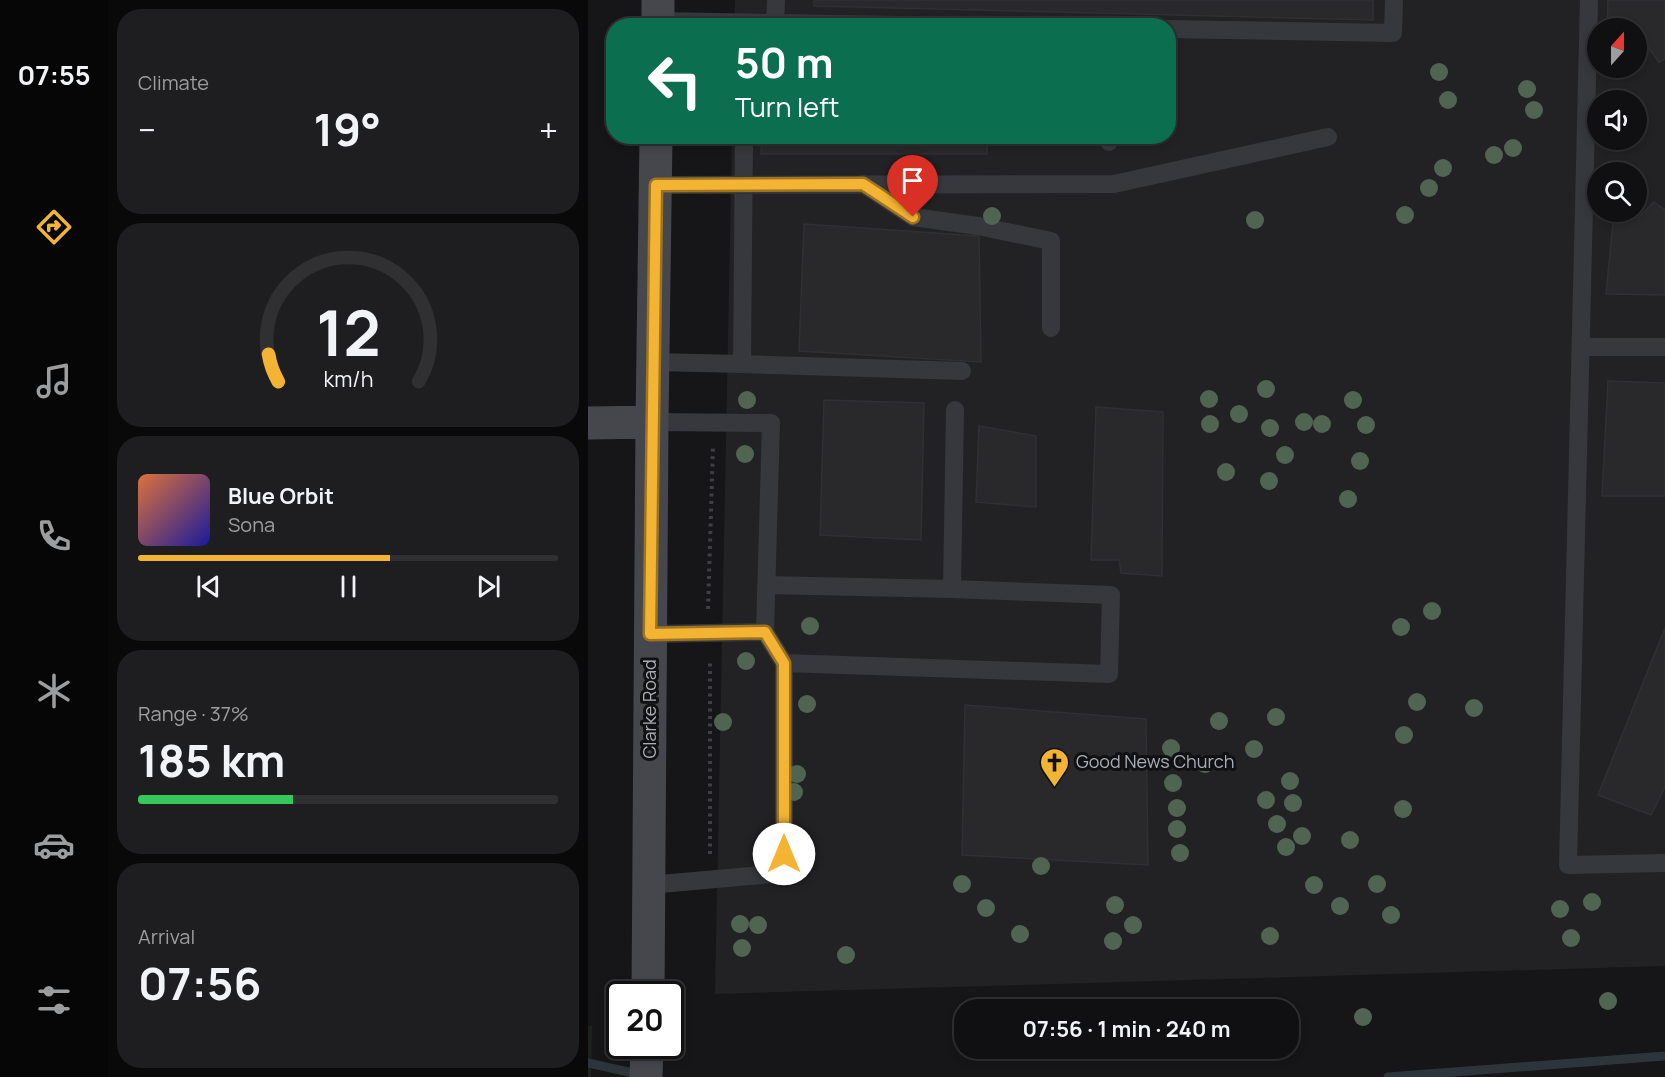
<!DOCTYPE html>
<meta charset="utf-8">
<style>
body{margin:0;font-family:Manrope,sans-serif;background:#1e1e20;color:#f1f3f6;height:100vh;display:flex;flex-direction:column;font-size:22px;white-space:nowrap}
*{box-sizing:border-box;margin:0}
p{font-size:20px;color:#9c9d9f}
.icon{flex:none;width:33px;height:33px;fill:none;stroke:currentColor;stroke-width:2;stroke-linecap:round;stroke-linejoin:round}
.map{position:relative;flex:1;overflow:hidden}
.panel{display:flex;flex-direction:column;gap:9px;padding:9px;background:#09090a;width:480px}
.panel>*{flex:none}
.hud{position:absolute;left:18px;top:18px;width:570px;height:126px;border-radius:24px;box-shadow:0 3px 9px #0003,0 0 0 2px #303032;background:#0b6e4f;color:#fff;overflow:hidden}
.needle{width:39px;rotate:21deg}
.fabs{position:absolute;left:999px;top:18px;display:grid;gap:12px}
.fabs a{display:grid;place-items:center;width:60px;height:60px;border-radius:50%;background:#101012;box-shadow:0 3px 9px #0003,0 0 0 2px #303032;font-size:30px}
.speed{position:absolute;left:18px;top:981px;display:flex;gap:12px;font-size:30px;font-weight:700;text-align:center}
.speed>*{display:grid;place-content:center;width:78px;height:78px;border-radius:50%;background:#101012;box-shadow:0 3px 9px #0003,0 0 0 2px #303032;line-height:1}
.speed .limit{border:3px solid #111;border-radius:9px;background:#fff;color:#111}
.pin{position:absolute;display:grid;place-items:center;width:51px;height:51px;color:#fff;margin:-62px -26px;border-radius:50% 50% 50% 0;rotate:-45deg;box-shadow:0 0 6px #0007}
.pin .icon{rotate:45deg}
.me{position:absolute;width:66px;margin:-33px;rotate:0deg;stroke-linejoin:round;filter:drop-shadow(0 0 4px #0008)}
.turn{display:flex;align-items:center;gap:21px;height:126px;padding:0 30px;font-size:27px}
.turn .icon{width:78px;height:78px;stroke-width:2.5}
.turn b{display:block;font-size:42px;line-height:51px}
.big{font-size:45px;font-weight:700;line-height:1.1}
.panel .tile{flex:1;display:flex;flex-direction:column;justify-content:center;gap:9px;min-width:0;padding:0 21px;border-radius:24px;background:#1e1e20}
.panel .dial{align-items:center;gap:0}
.dial svg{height:156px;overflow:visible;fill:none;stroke:#303032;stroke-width:7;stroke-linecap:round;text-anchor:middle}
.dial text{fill:#f1f3f6;stroke:none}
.song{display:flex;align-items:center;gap:18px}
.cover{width:72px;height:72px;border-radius:9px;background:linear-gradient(135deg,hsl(20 70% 55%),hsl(240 70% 35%))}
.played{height:6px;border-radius:3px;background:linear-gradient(90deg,#f3b333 60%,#303032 60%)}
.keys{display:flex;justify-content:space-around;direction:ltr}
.heat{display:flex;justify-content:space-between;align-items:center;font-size:33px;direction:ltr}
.charge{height:9px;border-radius:4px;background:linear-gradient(90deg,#34c759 37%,#303032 0)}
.trip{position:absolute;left:366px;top:999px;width:345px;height:60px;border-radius:24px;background:#101012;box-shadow:0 3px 9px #0003,0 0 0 2px #303032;font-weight:700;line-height:60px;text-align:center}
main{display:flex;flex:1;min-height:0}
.dock{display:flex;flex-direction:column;width:108px;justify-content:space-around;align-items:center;background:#060607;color:#9c9d9f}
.dock .icon{width:42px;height:42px}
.dock .active{color:#f3b333}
.dock b{font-size:27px;color:#f1f3f6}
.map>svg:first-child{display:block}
.built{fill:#222225;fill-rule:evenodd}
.green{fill:#1c231d}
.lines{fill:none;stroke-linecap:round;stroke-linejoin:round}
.stream{stroke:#2c353c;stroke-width:9}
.building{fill:#29292c;stroke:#303034;stroke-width:1.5}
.path{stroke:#3d3f44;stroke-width:4;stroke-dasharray:3 4.5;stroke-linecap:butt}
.lane{stroke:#37383d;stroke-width:18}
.secondary{stroke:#45474d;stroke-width:33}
.tree{fill:#506452}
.route-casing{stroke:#9e7421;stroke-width:15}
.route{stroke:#f3b333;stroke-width:10}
.labels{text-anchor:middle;stroke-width:6;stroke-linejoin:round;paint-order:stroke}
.street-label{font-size:18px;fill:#a8adb8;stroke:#111113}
.poi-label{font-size:18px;fill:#a8adb8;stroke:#111113;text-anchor:start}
</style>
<main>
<nav class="dock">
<b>07:55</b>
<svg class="icon active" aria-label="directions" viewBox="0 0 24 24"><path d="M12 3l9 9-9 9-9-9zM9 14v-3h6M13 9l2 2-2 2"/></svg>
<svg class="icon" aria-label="music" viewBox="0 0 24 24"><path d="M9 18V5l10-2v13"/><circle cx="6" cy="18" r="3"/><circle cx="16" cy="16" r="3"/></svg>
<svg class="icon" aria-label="phone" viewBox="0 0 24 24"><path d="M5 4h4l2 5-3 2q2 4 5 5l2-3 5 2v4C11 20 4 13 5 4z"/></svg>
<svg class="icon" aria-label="climate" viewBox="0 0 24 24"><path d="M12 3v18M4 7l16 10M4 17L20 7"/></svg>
<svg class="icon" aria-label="car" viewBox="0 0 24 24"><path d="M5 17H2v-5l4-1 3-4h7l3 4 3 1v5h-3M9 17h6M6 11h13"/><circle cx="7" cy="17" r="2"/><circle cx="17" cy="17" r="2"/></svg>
<svg class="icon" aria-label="filters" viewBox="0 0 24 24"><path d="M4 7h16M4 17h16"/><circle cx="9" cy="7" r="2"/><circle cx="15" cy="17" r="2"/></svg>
</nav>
<section class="panel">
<div class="tile"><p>Climate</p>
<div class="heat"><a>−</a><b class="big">19°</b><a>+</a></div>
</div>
<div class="tile dial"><svg viewBox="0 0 100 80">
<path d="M14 69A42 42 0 1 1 86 69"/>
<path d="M14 69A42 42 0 0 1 9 55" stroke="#f3b333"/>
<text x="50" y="56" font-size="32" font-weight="700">12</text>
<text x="50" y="72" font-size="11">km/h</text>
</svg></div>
<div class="tile">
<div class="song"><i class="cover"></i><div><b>Blue Orbit</b><p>Sona</p></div></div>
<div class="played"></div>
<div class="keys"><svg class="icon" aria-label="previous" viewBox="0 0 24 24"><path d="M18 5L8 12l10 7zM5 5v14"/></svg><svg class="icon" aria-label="pause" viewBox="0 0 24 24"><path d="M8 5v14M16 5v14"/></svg><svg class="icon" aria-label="next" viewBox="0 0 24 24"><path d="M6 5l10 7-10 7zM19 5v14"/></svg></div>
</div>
<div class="tile"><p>Range · 37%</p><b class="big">185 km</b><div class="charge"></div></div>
<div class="tile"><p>Arrival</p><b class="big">07:56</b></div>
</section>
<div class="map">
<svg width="1077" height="1077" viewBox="0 0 1077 1077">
<rect width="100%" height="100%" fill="#161618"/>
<path class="built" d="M 147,0 L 1077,0 L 1077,966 L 127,994 L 144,137 L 580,136 L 580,26 L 146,25 ZM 1010,28 L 1048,28 L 1048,68 L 1010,68 ZM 1010,100 L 1048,100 L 1048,140 L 1010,140 ZM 1010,172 L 1048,172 L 1048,212 L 1010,212 Z"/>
<path class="green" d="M 0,1026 L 4,1026 L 3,1077 L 0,1077 Z"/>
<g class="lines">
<path class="stream" d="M 0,1063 L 54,1075
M 800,1077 L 1077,1056"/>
</g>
<path class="building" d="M 226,0 L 785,0 L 785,20 L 226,6 Z
M 1020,0 L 1077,0 L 1077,59 L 1071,62 L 1059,46 L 1048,52 L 1048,28 L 1019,28 Z
M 174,136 L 399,136 L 399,154 L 173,154 Z
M 1066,202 L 1077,210 L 1077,295 L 1018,294 L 1026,212 L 1043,212 L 1050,218 Z
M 216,224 L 391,236 L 393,362 L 211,351 Z
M 1020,381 L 1077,383 L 1077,496 L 1014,496 Z
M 236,400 L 336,403 L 333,540 L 232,535 Z
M 508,407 L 575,412 L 574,576 L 533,573 L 531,560 L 503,560 Z
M 391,426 L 448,436 L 448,507 L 388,502 Z
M 1077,628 L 1077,787 L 1063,815 L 1010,795 Z
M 377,705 L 558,719 L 560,865 L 374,855 Z"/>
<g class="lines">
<path class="path" d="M 120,609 L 125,447
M 122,854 L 122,660"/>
<path class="lane" d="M 1001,0 L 980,865 L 1077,863
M 70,21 L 372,26
M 187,26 L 188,0
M 580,29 L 805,33 L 806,0
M 521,142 L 521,136
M 275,184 L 325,217 L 390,226 L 463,241 L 463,328
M 67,185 L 526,184 L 740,137
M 993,347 L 1077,347
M 65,362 L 154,364 L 156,136
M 154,364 L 374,371
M 178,585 L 364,589 L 367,410
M 177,632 L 196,663 L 521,674 L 523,595 L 364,589
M 62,634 L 177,632 L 183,423 L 64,422
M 61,885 L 196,873 L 196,663"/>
<path class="secondary" d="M 70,26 L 70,0
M 0,423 L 64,422
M 60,994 L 64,422 L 68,136
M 58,1077 L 59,1046"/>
</g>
<g class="tree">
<circle cx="851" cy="72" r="9"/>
<circle cx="939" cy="89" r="9"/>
<circle cx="860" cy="100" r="9"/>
<circle cx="946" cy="110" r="9"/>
<circle cx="925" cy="148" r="9"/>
<circle cx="906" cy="155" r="9"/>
<circle cx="855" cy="168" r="9"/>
<circle cx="841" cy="188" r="9"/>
<circle cx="817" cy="215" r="9"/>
<circle cx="404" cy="216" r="9"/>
<circle cx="667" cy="220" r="9"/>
<circle cx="678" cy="389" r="9"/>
<circle cx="621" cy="399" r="9"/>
<circle cx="159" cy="400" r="9"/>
<circle cx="765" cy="400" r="9"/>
<circle cx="651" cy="414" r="9"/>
<circle cx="716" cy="422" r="9"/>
<circle cx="622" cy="424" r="9"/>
<circle cx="734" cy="424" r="9"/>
<circle cx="778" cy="425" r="9"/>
<circle cx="682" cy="428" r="9"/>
<circle cx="157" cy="454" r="9"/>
<circle cx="697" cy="455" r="9"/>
<circle cx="772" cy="461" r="9"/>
<circle cx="638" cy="472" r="9"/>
<circle cx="681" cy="481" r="9"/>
<circle cx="760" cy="499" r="9"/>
<circle cx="844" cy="611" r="9"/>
<circle cx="222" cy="626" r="9"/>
<circle cx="813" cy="627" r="9"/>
<circle cx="158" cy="661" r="9"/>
<circle cx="829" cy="702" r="9"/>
<circle cx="219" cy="704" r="9"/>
<circle cx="886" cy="708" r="9"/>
<circle cx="688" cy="717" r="9"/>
<circle cx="631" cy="721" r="9"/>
<circle cx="135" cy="722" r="9"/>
<circle cx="816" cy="735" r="9"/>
<circle cx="583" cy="748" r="9"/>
<circle cx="666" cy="749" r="9"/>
<circle cx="617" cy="764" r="9"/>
<circle cx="209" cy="774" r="9"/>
<circle cx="702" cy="781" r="9"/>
<circle cx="585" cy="783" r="9"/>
<circle cx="206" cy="792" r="9"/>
<circle cx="678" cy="800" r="9"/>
<circle cx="705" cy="803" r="9"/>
<circle cx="589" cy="808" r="9"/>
<circle cx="815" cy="809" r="9"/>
<circle cx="689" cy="824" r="9"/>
<circle cx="589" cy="829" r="9"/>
<circle cx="714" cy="836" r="9"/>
<circle cx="762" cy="840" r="9"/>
<circle cx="207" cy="841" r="9"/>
<circle cx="698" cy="847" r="9"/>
<circle cx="592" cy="853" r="9"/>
<circle cx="453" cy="866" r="9"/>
<circle cx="374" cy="884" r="9"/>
<circle cx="789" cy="884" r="9"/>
<circle cx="726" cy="885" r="9"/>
<circle cx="1004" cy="902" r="9"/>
<circle cx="527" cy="905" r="9"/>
<circle cx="752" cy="906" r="9"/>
<circle cx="398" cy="908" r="9"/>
<circle cx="972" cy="909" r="9"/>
<circle cx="803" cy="915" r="9"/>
<circle cx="152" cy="924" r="9"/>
<circle cx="170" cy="925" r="9"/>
<circle cx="545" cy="925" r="9"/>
<circle cx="432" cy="934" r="9"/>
<circle cx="682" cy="936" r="9"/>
<circle cx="983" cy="938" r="9"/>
<circle cx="525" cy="941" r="9"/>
<circle cx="154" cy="948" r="9"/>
<circle cx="258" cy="955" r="9"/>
<circle cx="1020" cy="1001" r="9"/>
<circle cx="775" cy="1017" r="9"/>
</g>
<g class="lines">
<defs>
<path id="route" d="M 196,854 L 196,663 L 177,632 L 62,634 L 68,185 L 275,184 L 325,217"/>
</defs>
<use href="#route" class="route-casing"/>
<use href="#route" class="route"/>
</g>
<defs>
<symbol id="church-pin" viewBox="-11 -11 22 30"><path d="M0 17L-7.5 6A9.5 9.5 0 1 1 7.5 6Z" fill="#f3b333" stroke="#111113"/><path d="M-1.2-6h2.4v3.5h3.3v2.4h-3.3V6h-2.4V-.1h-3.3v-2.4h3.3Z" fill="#111"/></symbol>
</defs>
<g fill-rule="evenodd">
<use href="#church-pin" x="450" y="746" width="33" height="45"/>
</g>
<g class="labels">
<g class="street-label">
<text transform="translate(62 709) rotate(-90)" y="6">Clarke Road</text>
</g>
<g class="poi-label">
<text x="488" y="768">Good News Church</text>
</g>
</g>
</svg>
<div class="fabs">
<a><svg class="needle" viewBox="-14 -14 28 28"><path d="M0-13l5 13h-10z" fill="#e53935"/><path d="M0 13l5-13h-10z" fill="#9c9d9f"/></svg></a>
<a><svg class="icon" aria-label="sound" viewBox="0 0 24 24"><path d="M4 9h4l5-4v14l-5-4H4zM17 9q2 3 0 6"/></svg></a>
<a><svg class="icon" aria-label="search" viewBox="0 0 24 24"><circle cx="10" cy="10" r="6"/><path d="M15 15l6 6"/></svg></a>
</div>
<div class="speed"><div class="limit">20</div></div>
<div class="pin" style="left:325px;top:217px;background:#d93025"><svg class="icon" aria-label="arrive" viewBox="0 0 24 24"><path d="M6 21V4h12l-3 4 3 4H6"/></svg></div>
<svg class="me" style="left:196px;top:854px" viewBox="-20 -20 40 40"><circle r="19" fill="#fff"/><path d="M0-13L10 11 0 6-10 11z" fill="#f3b333"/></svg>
<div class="trip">07:56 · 1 min · 240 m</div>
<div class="hud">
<div class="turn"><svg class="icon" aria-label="left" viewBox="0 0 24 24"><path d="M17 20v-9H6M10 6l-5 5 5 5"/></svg><div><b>50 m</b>Turn left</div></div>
</div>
</div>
</main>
